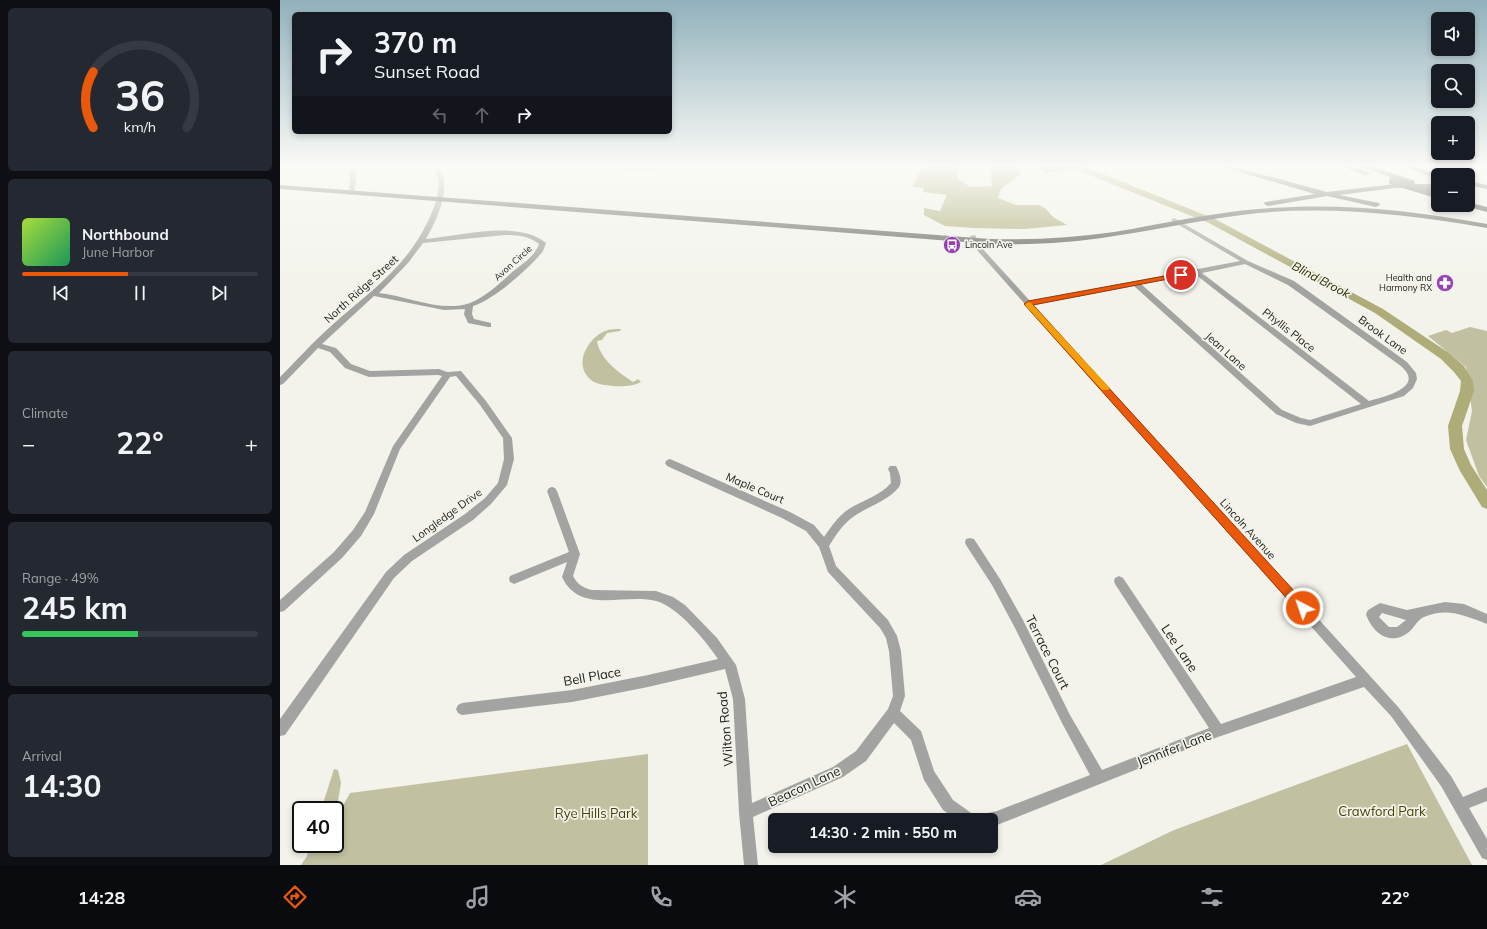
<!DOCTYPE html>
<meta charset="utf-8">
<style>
body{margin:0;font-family:Mulish,sans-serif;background:#242831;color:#f1f3f6;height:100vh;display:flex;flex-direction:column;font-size:15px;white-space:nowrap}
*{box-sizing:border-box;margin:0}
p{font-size:13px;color:#9ea1a6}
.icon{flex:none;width:22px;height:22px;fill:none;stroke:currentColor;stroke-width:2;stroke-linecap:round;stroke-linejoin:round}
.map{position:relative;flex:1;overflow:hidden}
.details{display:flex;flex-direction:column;gap:8px;padding:8px;background:#0d0f14;width:280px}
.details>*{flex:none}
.hud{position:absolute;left:12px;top:12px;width:380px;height:122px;border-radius:6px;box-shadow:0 2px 6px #0003;background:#171b24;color:#f1f3f6;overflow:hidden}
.tools{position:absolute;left:1151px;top:12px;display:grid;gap:8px}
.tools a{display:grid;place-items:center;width:44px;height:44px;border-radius:6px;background:#171b24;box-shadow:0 2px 6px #0003;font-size:20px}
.speed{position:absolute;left:12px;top:801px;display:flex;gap:8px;font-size:20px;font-weight:700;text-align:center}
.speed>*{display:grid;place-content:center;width:52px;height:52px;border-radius:50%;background:#171b24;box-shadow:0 2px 6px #0003;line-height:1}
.speed .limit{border:2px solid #111;border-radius:6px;background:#fff;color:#111}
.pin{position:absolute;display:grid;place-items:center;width:34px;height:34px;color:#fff;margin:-17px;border:2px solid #fff;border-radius:50%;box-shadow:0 1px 4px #0007}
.me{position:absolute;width:44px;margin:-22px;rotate:319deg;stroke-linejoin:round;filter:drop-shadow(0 0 3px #0008)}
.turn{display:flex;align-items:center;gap:14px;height:84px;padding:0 16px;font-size:18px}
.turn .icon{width:52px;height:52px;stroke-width:2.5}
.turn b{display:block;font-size:28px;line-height:34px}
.lanes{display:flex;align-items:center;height:38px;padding:0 16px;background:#0003;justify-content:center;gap:20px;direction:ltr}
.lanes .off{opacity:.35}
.big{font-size:30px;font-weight:700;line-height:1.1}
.details .tile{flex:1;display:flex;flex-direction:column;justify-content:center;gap:6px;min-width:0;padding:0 14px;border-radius:6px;background:#242831}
.details .dial{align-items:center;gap:0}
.dial svg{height:104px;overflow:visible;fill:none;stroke:#363941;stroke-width:7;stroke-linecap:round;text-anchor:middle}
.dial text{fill:#f1f3f6;stroke:none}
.song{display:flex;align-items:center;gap:12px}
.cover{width:48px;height:48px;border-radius:6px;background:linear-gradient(135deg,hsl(80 70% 55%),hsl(150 70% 35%))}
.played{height:4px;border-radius:2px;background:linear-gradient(90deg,#ea580c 45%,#363941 45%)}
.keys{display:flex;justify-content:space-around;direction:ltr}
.heat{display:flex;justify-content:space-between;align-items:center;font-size:22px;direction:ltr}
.charge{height:6px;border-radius:3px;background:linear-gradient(90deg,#34c759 49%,#363941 0)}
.trip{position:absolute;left:488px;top:813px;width:230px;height:40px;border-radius:6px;background:#171b24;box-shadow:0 2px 6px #0003;font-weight:700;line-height:40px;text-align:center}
.tabs{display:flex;height:64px;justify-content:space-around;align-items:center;background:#090b0e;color:#9ea1a6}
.tabs .icon{width:28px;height:28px}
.tabs .current{color:#ea580c}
.tabs b{font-size:18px;color:#f1f3f6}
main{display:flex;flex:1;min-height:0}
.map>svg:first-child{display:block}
.green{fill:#c1c1a2}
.water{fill:#aead79}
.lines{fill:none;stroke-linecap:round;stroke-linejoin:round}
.river{fill:#aead79;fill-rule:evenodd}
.minor{fill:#a3a3a1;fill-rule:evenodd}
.major{fill:#63635e;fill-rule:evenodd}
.highway{fill:#4c4c47;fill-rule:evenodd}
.highway-bridge{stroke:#4c4c47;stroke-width:8}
.route{fill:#ea580c;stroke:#983908}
.slow{fill:#f59e0b}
.labels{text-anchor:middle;stroke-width:3.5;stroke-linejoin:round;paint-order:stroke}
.far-poi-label{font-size:9px;fill:#21211e;stroke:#f3f3ec;text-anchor:start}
.far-street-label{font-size:9px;fill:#21211e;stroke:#f3f3ec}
.street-label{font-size:11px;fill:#21211e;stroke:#f3f3ec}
.water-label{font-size:12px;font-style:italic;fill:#2d2c01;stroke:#f3f3ec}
.near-street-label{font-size:13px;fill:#21211e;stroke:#f3f3ec}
.near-park-label{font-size:13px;fill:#454300;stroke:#f3f3ec}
</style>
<main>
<section class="details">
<div class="tile dial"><svg viewBox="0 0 100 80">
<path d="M14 69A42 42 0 1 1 86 69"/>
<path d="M14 69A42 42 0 0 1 14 26" stroke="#ea580c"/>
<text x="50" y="56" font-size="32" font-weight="700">36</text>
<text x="50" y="72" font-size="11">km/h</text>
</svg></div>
<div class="tile">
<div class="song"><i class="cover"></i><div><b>Northbound</b><p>June Harbor</p></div></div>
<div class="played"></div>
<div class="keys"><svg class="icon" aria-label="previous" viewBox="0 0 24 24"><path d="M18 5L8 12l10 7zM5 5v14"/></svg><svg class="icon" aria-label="pause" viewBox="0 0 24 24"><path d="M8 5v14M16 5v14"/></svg><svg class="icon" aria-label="next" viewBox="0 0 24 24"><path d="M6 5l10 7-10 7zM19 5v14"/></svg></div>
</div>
<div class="tile"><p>Climate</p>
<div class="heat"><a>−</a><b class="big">22°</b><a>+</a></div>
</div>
<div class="tile"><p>Range · 49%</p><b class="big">245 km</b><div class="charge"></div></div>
<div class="tile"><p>Arrival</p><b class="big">14:30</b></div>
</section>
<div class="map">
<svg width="1207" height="865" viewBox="0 0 1207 865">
<rect width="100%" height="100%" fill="#f3f3ec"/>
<path class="green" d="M 345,165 L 381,165 L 379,171 L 342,171 Z
M 1190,327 L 1207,331 L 1207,487 L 1199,476 L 1186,440 L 1192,411 L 1186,367 L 1148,336 L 1166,330 L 1172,333 Z
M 341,329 L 340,331 L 327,333 L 322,340 L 317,341 C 320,359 338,372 353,382 L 358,379 L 361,382 C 354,386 342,387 333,386 C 326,385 316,385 310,379 C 293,364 308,338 325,331 C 330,329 336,329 341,329 Z
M 1127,744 L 1192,865 L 821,865 L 894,830 Z
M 368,754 L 368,865 L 21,865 L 27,856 L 31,844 L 55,844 L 55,810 L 41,810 L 54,769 L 58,770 L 61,783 L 58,801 L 60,811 L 70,793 Z"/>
<path class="water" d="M 661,165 L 677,166 L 677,178 L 690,187 L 712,186 L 711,172 L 706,165 L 736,165 L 741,174 L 721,189 L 718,198 L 736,205 L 759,205 L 766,209 L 773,217 L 787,225 L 744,229 L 694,228 L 665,226 L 644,215 L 644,208 L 660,211 L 667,195 L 643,192 L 644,188 L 632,187 L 643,167 Z"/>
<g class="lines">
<path class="river" d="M 753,165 L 763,165 L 767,167 L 795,165 L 808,168 L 935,219 L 1103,309 L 1169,353 L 1184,366 L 1193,381 L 1194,391 L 1182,426 L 1184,449 L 1191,465 L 1207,490 L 1207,509 L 1202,507 L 1180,471 L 1170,449 L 1168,426 L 1180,391 L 1181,381 L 1174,372 L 1161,359 L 1095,313 L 929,223 L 802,172 L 791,170 L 765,173 Z"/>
<path class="minor" d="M 69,165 L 75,165 L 76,183 L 74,193 L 71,195 L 68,193 L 70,183 Z
M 153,165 L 159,165 C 172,189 158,217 146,239 C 181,236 235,220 265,242 L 266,243 L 263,251 C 250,268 213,300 193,306 L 192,314 L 194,319 L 211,323 L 211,327 L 208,327 L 188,323 L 184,314 L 185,309 L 164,310 L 94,296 L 42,344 L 56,348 L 71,364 L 90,371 L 159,369 L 167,372 L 181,371 L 206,401 L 232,438 L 234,459 L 227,485 L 211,504 L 193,520 L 132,561 L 114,578 L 5,735 L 0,736 L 0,719 L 106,572 L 124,555 L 185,514 L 205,498 L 218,483 L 224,459 L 223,438 L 200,405 L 176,376 L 170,377 L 120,449 L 94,514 L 81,536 L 62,558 L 4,611 L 0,612 L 0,600 L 54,552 L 73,530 L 85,512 L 113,446 L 162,376 L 158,375 L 89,377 L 65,368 L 50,352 L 38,348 L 3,384 L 0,385 L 0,377 C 17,360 32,343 50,327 C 92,289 129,267 152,212 C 159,196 162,181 153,165 ZM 225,235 C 238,235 249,236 259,244 C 255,257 240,265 230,274 C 218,285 205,297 190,303 C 161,313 128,296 99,293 L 128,263 L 143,243 Z
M 894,218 L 968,261 L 1014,281 L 1127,362 L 1136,373 L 1137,379 L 1133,388 L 1124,396 L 1030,426 L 1016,423 L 996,414 L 854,286 L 754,305 L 1119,708 L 1171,776 L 1183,797 L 1207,787 L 1207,801 L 1189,808 L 1207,839 L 1207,860 L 1202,858 L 1161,786 L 1111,716 L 1084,687 L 938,737 L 717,825 L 711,826 L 711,820 L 696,820 L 698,815 L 717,811 L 810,775 L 782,723 L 735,628 L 712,585 L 686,545 L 685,542 L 686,539 L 690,538 L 694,539 L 720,579 L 743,620 L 790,715 L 822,770 L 929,728 L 835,584 L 834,581 L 835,578 L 839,576 L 843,578 L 941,724 L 1076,677 L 696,249 L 690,236 L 695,235 L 701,247 L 750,301 L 960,261 L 892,221 L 891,220 ZM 965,264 L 1008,285 L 1121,366 C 1123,368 1126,371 1127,373 C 1137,390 1099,398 1089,401 L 922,273 ZM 915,274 L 1081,404 L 1030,420 L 1021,418 L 1002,410 L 861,284 Z
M 390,459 L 510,512 L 534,525 L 544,537 C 551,527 558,516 569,509 C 583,500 600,496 611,483 L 610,473 L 608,469 L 610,466 L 616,466 C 619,472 623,480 619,487 C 607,502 588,506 573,517 C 563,524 556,535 549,546 L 556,566 L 608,620 L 617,636 L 621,651 L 625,696 L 620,711 L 641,731 L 654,771 L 673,800 L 694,815 L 696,820 L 677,820 L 663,810 L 644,780 L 631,740 L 614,723 L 586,761 L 563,777 L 473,817 L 478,865 L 464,865 L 459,813 L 453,699 L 445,669 L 368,687 L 292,702 L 182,715 L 178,713 L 176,709 L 178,705 L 182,703 L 292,690 L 368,675 L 438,659 C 426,641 397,606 376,601 C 344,593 300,615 282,577 L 287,562 L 234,584 L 230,582 L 229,579 L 230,576 L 289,552 L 267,491 L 269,488 L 272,487 L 275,488 L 277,491 L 300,554 L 293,576 C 297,584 303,588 312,590 L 376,591 L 393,597 L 405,605 L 437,638 L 456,665 L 465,699 L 472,803 L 553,767 L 576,751 L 608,709 L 613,696 L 609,651 L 606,638 L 600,628 L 548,572 L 539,547 L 526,531 L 502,518 L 387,466 L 385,463 L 387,460 Z
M 1165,602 L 1184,604 L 1207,614 L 1207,624 C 1185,616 1168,607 1144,617 C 1138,619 1134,628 1129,632 C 1111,647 1092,633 1086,614 L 1088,610 L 1100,603 L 1127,610 ZM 1102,613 L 1126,620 L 1117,627 L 1109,627 L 1099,617 Z"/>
<path class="major" d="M 936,165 L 947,165 L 1047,192 L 1115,184 L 1158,184 L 1158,188 L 1115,188 L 1059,195 L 1099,203 L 1100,205 L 1096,207 L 1047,196 L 988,206 L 984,204 L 985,202 L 1035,194 Z
M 1119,165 L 1129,165 L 1159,175 L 1158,179 Z
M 1188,181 L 1207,185 L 1207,189 L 1188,185 Z
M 0,185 L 710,239 C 752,240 793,238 834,232 C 882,224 929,213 978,209 C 1055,202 1131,210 1207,224 L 1207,228 C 1131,215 1055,206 978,213 C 929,218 882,229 834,236 C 793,243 752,245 710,244 L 0,189 Z"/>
<path class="highway" d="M 1056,165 L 1068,165 L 1090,173 L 1086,175 Z
M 1075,165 L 1087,165 L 1135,181 L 1134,183 L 1128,183 Z
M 1188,202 L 1207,207 L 1207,212 L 1185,206 L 1188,205 Z"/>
<path class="highway-bridge" d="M 1113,181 L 1156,194"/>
</g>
<linearGradient id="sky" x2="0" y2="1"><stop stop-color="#91b1bc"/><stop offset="0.58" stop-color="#fafaf6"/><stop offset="1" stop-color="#fafaf6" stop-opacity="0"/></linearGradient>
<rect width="1207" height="286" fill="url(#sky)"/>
<path class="route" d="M 901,273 L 905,275 L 904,276 L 753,305 L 1027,605 L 1029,608 L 1027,612 L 1023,614 L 1019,612 L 744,304 L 748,301 Z"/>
<path class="slow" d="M 749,302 L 751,303 L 828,386 L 830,388 L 828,390 L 822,390 L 746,306 L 745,304 Z"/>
<defs>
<symbol id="bus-disc" viewBox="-11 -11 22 22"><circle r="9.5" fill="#9541b0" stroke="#f3f3ec"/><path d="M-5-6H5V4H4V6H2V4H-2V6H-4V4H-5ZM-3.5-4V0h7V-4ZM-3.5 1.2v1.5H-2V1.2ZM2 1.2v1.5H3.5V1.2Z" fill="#fff"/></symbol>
<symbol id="pharmacy-disc" viewBox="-11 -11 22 22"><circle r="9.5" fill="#9541b0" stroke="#f3f3ec"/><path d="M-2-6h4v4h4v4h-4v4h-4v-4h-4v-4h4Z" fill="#fff"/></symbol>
</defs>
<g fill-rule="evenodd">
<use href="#bus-disc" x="662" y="235" width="20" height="20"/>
<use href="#pharmacy-disc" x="1155" y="273" width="20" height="20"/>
</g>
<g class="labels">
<g class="far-poi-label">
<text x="685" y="248">Lincoln Ave</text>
<text x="1152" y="281" text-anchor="end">Health and<tspan x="1152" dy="10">Harmony RX</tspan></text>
</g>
<g class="far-street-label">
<text transform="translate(233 263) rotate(-42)" y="3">Avon Circle</text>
</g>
<g class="street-label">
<text transform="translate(81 289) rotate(-42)" y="4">North Ridge Street</text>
<text transform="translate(1009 330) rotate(38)" y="4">Phyllis Place</text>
<text transform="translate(1103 335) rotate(36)" y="4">Brook Lane</text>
<text transform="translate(946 351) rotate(42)" y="4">Jean Lane</text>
<text transform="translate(475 488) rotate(23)" y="4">Maple Court</text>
<text transform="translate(167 515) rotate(-36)" y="4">Longledge Drive</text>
<text transform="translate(968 529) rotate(48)" y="4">Lincoln Avenue</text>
</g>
<g class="water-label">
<text transform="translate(1041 280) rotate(28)" y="4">Blind Brook</text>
</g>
<g class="near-street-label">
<text transform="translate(900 648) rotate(56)" y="5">Lee Lane</text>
<text transform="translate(768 652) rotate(63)" y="5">Terrace Court</text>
<text transform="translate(312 676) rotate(-10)" y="5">Bell Place</text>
<text transform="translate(445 729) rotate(-95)" y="5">Wilton Road</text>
<text transform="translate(894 748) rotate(-21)" y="5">Jennifer Lane</text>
<text transform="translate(524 786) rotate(-25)" y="5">Beacon Lane</text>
</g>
<g class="near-park-label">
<text x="1102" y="816">Crawford Park</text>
<text x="316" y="818">Rye Hills Park</text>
</g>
</g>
</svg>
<div class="tools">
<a><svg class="icon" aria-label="sound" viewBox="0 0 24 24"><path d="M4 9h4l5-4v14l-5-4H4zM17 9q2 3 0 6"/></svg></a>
<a><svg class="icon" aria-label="search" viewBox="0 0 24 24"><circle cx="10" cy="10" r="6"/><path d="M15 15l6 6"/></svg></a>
<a>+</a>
<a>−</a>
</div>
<div class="speed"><div class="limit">40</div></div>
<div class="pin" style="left:901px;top:275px;background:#d93025"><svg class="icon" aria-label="arrive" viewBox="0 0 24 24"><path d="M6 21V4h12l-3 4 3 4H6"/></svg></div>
<svg class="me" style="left:1023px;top:608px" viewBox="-20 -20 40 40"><circle r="17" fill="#ea580c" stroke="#fff" stroke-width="3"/><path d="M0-11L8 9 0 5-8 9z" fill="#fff"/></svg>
<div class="trip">14:30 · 2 min · 550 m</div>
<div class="hud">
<div class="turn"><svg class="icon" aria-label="right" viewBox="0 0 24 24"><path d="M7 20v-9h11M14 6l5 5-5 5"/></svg><div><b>370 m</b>Sunset Road</div></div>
<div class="lanes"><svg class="icon off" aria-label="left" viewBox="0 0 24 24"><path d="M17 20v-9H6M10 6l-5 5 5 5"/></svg><svg class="icon off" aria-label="ahead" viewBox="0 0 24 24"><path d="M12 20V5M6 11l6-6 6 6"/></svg><svg class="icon" aria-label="right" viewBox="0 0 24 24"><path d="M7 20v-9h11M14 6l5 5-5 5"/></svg></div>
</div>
</div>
</main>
<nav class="tabs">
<b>14:28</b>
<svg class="icon current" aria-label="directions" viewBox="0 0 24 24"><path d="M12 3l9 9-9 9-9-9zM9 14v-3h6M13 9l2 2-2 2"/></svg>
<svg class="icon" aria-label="music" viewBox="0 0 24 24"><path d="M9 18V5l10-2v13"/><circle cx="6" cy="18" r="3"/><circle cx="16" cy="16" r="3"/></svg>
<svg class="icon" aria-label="phone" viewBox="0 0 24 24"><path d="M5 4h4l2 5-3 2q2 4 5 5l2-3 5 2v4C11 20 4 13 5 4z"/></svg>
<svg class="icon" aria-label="climate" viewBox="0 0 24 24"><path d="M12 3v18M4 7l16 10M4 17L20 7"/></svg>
<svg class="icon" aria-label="car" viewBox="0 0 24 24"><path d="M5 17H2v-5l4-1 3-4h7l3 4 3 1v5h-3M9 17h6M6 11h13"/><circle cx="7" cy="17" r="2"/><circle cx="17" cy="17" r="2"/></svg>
<svg class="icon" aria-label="filters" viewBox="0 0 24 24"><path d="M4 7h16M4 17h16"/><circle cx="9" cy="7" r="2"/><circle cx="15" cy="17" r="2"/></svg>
<b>22°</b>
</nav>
